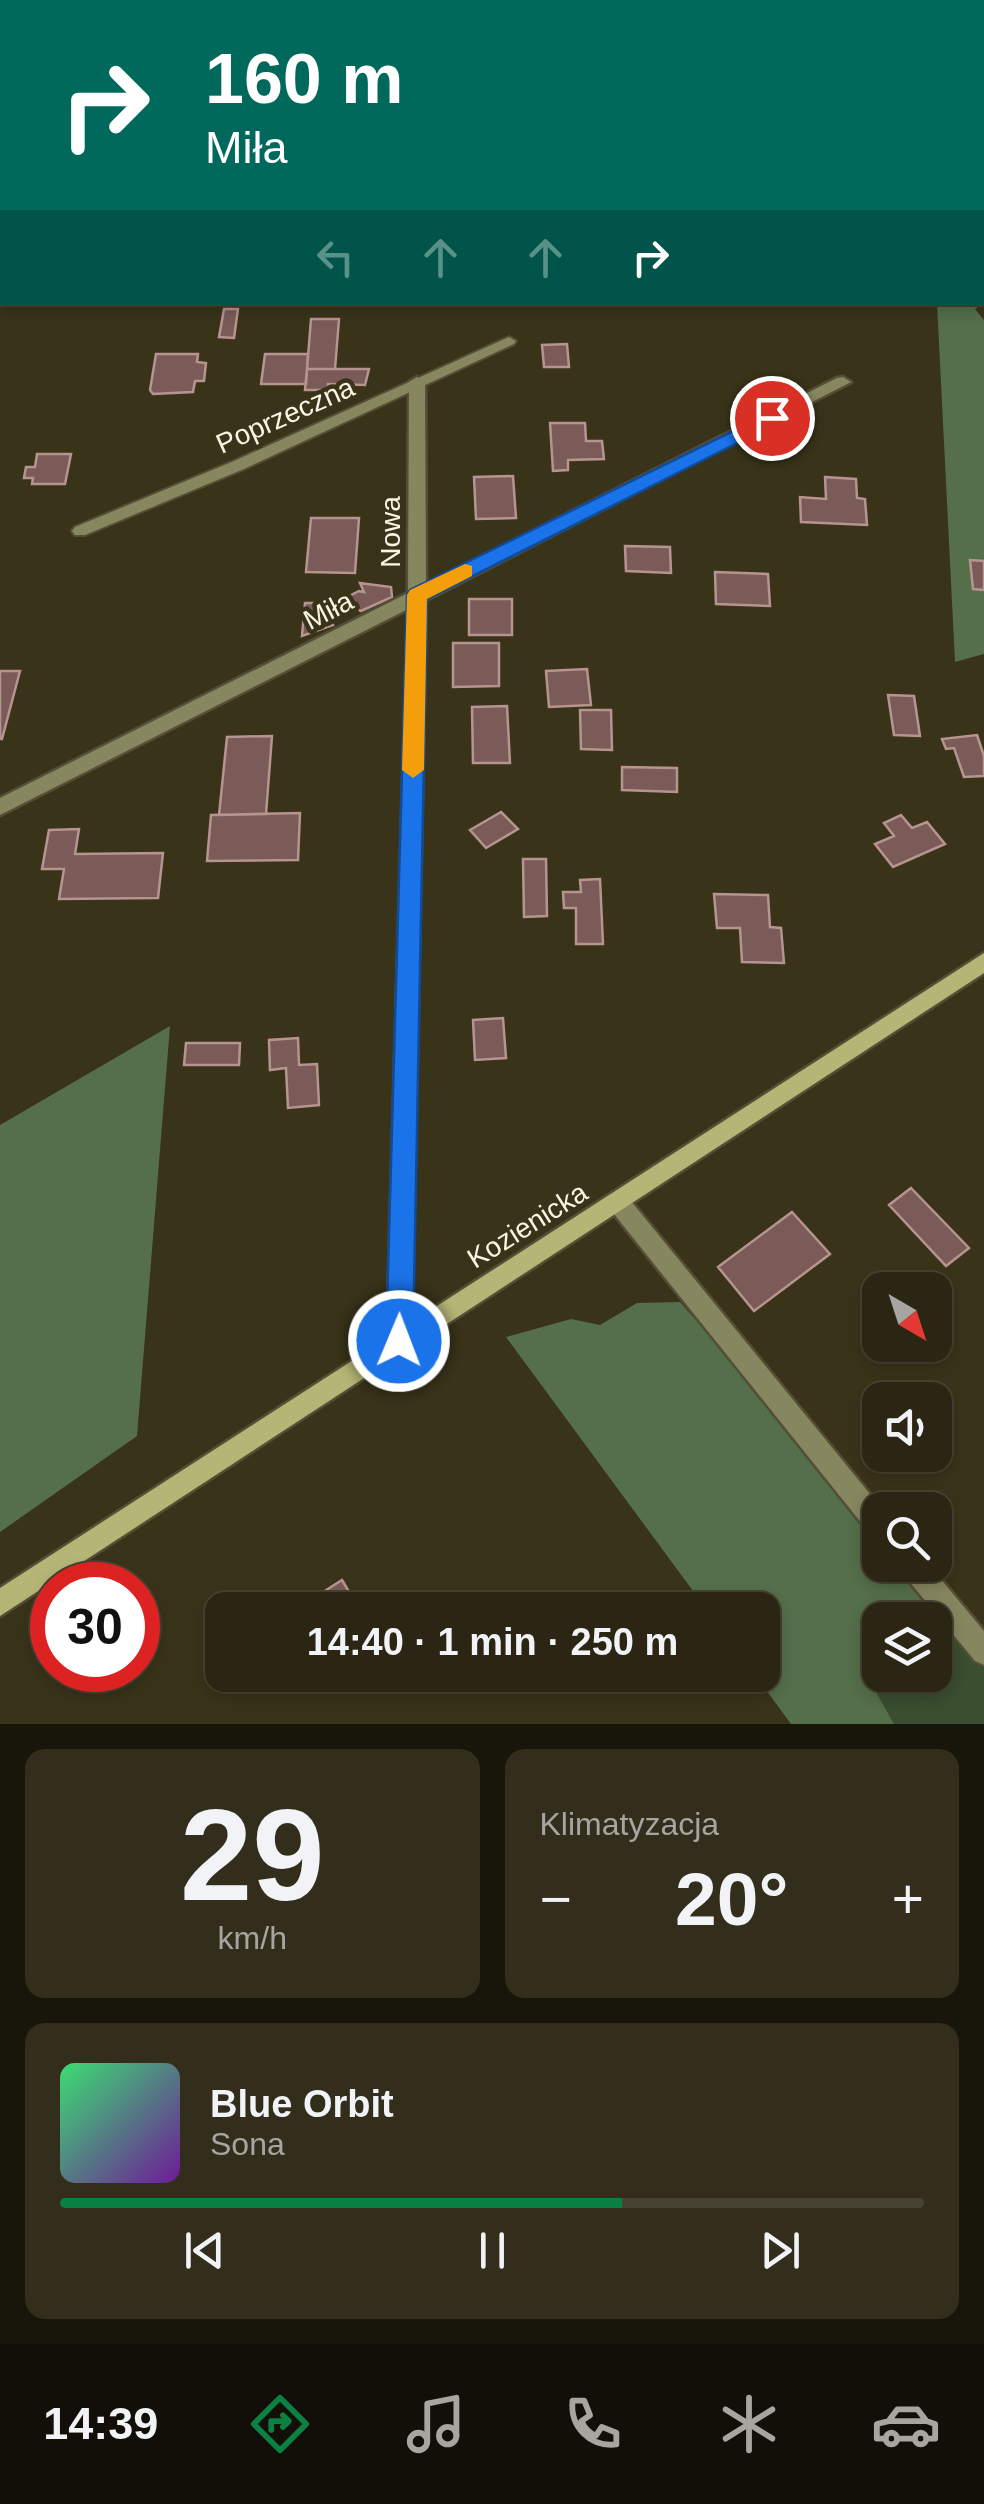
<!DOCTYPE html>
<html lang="pl">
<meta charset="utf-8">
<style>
body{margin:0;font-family:Arial,sans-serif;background:#332e1c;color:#f1f3f6;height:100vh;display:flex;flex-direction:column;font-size:38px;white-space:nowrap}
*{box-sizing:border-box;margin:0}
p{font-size:32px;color:#a6a5a0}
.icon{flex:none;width:55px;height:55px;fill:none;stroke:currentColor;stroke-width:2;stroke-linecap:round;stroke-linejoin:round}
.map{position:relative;height:1724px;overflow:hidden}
.panel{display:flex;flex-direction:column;gap:25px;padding:25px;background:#18150a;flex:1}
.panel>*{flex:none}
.top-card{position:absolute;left:0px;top:0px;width:985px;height:305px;box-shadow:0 5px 15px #0003,0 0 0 2px #474333;background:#00695c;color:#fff;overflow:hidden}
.needle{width:65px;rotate:141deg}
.tools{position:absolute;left:862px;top:1272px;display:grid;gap:20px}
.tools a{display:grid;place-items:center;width:90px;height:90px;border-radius:20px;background:#2b2613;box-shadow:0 5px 15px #0003,0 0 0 2px #474333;font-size:50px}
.speed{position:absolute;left:30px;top:1562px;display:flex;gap:20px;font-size:50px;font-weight:700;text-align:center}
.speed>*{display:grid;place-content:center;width:130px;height:130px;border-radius:50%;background:#2b2613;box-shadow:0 5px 15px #0003,0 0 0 2px #474333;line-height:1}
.speed .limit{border:15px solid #d22;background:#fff;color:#111}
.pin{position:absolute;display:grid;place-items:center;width:85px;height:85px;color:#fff;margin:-42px;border:5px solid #fff;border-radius:50%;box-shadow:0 2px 10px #0007}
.me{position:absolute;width:110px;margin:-55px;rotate:1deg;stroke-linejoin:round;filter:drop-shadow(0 0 8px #0008)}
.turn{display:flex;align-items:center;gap:35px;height:210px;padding:0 40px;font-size:45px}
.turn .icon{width:130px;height:130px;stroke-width:2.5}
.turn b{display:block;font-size:70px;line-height:85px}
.lanes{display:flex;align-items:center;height:95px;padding:0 40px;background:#0003;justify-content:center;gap:50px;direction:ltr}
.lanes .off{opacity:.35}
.big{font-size:75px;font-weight:800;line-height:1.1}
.panel .widget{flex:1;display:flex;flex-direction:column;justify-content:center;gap:15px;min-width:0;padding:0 35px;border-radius:20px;background:#332e1c}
.panel .dial{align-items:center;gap:0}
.dial b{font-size:130px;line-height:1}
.song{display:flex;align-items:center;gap:30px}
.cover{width:120px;height:120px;border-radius:15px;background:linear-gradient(135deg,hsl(140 70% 55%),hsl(280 70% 35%))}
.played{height:10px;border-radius:5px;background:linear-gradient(90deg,#0b8043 65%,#474333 65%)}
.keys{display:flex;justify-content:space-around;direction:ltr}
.heat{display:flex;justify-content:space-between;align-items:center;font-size:55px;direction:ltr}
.panel .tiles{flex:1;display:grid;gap:25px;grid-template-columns:1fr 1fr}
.widget:last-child{grid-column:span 2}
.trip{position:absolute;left:205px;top:1592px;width:575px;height:100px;border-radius:20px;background:#2b2613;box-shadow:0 5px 15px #0003,0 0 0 2px #474333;font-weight:800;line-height:100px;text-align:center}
.dock{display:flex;height:160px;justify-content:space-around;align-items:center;background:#110f08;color:#a6a5a0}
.dock .icon{width:70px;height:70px}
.dock .active{color:#0b8043}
.dock b{font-size:45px;color:#f1f3f6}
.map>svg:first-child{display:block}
.green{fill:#394f30}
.forest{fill:#556f4a}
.building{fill:#7a5b57;stroke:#b79490;stroke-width:2.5}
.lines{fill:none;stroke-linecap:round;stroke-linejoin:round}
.service-casing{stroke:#544e36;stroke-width:4}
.minor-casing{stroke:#544e36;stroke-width:5}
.secondary-casing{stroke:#544e36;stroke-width:5}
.service{fill:#86875f;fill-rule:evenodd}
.minor{fill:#86875f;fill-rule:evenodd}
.secondary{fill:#b5b676;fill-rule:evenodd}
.route{fill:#1a73e8;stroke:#114b97;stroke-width:2.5}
.slow{fill:#f59e0b}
.labels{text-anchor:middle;stroke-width:9;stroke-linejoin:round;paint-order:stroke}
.street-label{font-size:28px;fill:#f8f5e5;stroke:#393319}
</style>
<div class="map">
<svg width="984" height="1724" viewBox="0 0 984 1724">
<rect width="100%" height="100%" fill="#393319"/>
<path class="green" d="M 918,1576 L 984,1652 L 984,1724 L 894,1724 L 874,1687 L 887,1675 L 935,1675 L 935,1620 L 929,1620 Z"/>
<path class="forest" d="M 983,264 L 984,303 L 975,309 L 984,320 L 984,654 L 955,662 L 937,303 L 982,302 Z
M 170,1026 L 137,1436 L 0,1532 L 0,1125 Z
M 680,1302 L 880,1532 L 880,1565 L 908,1565 L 918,1576 L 929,1620 L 880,1620 L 880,1675 L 887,1675 L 874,1688 L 894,1724 L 791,1724 L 755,1675 L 762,1675 L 762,1610 L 707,1610 L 506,1337 L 571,1319 L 600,1325 L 637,1303 Z"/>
<path class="building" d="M 224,309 L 238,309 L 234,338 L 219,337 Z
M 311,319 L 339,319 L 335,369 L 307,369 Z
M 567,344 L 569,367 L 544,367 L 542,345 Z
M 156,354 L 198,354 L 197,362 L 206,363 L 204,381 L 195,381 L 193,392 L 153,394 L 150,390 Z
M 265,354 L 308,354 L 306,384 L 261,384 Z
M 307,369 L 369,369 L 365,385 L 328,384 L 327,390 L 305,390 Z
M 550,423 L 585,423 L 586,441 L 602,441 L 604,459 L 568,460 L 568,470 L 553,471 Z
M 37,454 L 71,454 L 65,484 L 32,484 L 33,478 L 24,478 L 26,467 L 35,467 Z
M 513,476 L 516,518 L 476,519 L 474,477 Z
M 825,477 L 856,479 L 857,498 L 865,499 L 867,525 L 801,522 L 800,497 L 826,499 Z
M 311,518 L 359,518 L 355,573 L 306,572 Z
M 625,546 L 670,547 L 671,573 L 626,571 Z
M 970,560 L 984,561 L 984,590 L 973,589 Z
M 715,572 L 768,574 L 770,606 L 716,604 Z
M 360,583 L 391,587 L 392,597 L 361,611 L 341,600 L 359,591 L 364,592 Z
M 469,599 L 512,599 L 512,635 L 469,635 Z
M 305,603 L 321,603 L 333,625 L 302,636 Z
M 453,643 L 499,643 L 499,686 L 453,687 Z
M 587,669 L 591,705 L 549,707 L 546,671 Z
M 0,671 L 20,671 L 2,739 L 0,739 Z
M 888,695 L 914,696 L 920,736 L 894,735 Z
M 507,706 L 510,763 L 473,763 L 472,707 Z
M 580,710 L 611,710 L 612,750 L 581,749 Z
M 977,735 L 984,756 L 984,776 L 964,777 L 954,748 L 946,749 L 942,739 Z
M 272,736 L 266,814 L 219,815 L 227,737 Z
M 622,767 L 677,768 L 677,792 L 622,790 Z
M 501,812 L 518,829 L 486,848 L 470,830 Z
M 300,813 L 298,860 L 207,861 L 211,815 Z
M 901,815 L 912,828 L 927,822 L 945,844 L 893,867 L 875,844 L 894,836 L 884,823 Z
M 79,829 L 75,854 L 163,853 L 158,898 L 59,899 L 64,869 L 42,869 L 49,830 Z
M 523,859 L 546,859 L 547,916 L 524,917 Z
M 600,879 L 603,944 L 576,944 L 576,908 L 564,908 L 563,892 L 581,892 L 580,880 Z
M 714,894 L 768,895 L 770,927 L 781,928 L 784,963 L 742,962 L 740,928 L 717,928 Z
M 503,1018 L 506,1058 L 475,1060 L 473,1020 Z
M 298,1038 L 299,1065 L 317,1064 L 319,1105 L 288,1108 L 286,1068 L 270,1070 L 269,1040 Z
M 186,1043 L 240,1043 L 239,1065 L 184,1065 Z
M 911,1188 L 969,1248 L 946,1266 L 889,1205 Z
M 792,1212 L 830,1254 L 754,1311 L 718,1267 Z
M 342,1580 L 360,1610 L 321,1610 L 314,1598 Z"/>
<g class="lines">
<defs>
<path id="service" d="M 0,9 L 2,9 L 2,16 L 0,16 Z
M 509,337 L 516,341 L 514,344 L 244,469 L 85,535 L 75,535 L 72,531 L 75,527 L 234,461 Z"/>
<path id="minor" d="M 417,377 L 425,382 L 426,585 L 837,378 L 843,377 L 851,382 L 426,600 L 411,1341 L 407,1349 L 399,1353 L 391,1349 L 387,1341 L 408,609 L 0,815 L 0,798 L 408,593 L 409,382 Z
M 618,1192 L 626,1195 L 883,1510 L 880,1510 L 880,1539 L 871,1535 L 610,1209 L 607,1202 L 610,1195 Z
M 899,1565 L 929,1565 L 984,1631 L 984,1665 L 975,1661 L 903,1574 Z"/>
<path id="secondary" d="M 984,953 L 984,973 L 0,1616 L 0,1588 Z"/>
</defs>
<use href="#service" class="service-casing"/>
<use href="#minor" class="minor-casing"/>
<use href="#secondary" class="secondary-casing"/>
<use href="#service" class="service"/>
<use href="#minor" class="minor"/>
<use href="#secondary" class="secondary"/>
</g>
<path class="route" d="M 772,412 L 781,418 L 779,422 L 427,599 L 413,1341 L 409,1351 L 399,1354 L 390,1351 L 386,1341 L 407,595 L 410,590 Z"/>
<path class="slow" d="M 465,564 L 472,566 L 472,576 L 427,599 L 424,770 L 413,778 L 402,770 L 407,595 L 410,590 Z"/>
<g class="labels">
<g class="street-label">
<text transform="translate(285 415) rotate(-24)" y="10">Poprzeczna</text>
<text transform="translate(390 532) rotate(-90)" y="10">Nowa</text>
<text transform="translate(328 610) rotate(-27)" y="10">Miła</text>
<text transform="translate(527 1225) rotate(-32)" y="10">Kozienicka</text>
</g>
</g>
</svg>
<div class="tools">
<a><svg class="needle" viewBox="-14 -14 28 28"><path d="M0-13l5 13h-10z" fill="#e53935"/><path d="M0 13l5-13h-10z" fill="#a6a5a0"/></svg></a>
<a><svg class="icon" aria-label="sound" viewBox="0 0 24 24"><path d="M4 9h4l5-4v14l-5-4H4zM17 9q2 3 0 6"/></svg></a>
<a><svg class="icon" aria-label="search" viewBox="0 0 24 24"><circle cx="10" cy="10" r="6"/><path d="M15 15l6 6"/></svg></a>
<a><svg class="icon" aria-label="layers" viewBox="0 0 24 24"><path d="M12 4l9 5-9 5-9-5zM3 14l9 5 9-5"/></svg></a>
</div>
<div class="speed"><div class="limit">30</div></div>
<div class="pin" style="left:772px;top:418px;background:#d93025"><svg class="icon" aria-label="arrive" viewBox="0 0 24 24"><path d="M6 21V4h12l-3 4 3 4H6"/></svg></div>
<svg class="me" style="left:399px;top:1341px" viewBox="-20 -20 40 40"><circle r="17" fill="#1a73e8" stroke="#fff" stroke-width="3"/><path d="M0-11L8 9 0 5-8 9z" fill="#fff"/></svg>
<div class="trip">14:40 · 1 min · 250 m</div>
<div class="top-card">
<div class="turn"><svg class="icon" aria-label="right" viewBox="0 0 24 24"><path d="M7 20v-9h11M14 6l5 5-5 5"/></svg><div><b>160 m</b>Miła</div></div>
<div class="lanes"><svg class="icon off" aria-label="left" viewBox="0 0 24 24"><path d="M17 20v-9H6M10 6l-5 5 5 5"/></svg><svg class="icon off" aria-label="ahead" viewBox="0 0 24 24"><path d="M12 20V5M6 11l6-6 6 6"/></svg><svg class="icon off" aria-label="ahead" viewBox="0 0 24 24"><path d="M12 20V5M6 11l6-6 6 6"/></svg><svg class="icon" aria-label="right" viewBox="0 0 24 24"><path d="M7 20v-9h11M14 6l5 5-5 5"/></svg></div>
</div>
</div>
<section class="panel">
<div class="tiles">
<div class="widget dial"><b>29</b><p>km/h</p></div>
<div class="widget"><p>Klimatyzacja</p>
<div class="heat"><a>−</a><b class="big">20°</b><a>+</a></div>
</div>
<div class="widget">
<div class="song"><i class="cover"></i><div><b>Blue Orbit</b><p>Sona</p></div></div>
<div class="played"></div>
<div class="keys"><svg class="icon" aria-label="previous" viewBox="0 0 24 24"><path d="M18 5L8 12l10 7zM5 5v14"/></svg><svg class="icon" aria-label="pause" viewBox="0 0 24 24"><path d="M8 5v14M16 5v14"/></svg><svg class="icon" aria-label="next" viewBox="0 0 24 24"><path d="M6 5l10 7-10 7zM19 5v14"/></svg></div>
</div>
</div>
</section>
<nav class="dock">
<b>14:39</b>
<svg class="icon active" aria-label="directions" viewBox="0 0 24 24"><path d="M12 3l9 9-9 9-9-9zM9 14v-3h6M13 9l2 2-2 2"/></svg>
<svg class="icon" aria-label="music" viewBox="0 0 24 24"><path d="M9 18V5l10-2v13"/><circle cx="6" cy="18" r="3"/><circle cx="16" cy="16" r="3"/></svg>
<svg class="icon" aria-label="phone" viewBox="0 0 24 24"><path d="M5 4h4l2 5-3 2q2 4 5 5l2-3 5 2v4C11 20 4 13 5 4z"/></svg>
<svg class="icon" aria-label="climate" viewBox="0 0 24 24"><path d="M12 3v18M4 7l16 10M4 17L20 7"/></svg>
<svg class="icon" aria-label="car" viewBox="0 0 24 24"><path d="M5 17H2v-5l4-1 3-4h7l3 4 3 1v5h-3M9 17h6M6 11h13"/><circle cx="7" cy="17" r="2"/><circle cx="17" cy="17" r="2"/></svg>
</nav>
